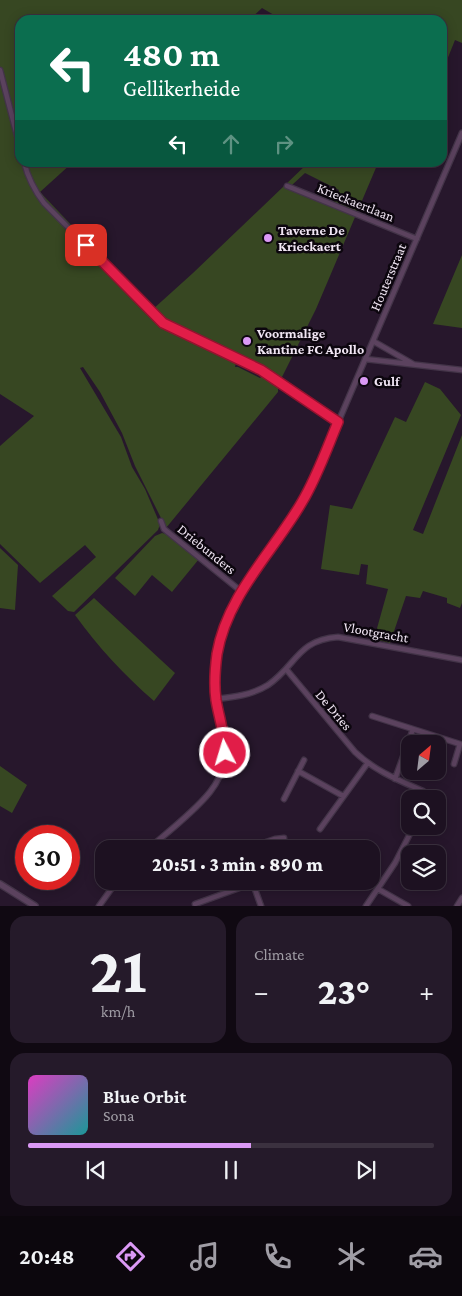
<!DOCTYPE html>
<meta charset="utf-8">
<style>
body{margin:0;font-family:"Crimson Pro",serif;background:#251a2a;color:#f1f3f6;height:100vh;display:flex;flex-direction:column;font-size:19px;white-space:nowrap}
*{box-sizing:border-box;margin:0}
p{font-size:16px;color:#a09da5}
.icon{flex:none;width:28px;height:28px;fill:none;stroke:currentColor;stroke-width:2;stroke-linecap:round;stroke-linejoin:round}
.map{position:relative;height:906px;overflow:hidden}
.panel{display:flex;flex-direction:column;gap:10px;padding:10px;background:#100912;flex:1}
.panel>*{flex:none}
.top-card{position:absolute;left:15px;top:15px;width:432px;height:152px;border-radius:15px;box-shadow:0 2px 12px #0003,0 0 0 1px #3b313f;background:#0b6e4f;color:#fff;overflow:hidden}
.needle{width:32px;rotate:28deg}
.fabs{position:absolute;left:401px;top:735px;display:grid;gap:10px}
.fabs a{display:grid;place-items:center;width:45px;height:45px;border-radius:10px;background:#1d1121;box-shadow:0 2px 12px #0003,0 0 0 1px #3b313f;font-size:25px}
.speed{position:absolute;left:15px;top:825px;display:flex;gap:10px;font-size:25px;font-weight:700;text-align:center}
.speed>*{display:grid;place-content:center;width:65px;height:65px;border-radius:50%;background:#1d1121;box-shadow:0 2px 12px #0003,0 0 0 1px #3b313f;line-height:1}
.speed .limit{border:8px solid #d22;background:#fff;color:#111}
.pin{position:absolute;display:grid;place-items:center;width:42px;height:42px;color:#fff;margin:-21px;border-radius:10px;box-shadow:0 2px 8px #0006}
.me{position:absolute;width:55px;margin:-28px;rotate:355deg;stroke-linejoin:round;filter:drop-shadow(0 0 4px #0008)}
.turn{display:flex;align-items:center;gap:18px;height:105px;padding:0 25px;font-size:22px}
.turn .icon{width:65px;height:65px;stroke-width:2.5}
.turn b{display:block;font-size:35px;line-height:42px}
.lanes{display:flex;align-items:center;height:48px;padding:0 25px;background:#0003;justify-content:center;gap:25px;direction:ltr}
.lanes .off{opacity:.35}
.big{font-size:38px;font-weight:800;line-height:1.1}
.panel .tile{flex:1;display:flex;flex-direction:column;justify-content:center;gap:8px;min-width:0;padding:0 18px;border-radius:15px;background:#251a2a}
.panel .dial{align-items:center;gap:0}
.dial b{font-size:65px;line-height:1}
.song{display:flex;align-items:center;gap:15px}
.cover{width:60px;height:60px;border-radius:8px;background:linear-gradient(135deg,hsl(310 70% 55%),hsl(180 70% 35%))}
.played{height:5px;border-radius:2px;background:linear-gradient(90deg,#db99f5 55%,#3b313f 55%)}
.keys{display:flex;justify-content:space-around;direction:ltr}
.heat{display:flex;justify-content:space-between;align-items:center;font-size:28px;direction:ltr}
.panel .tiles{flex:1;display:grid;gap:10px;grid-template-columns:1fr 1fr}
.tile:last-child{grid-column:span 2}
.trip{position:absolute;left:95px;top:840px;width:285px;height:50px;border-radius:15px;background:#1d1121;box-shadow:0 2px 12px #0003,0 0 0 1px #3b313f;font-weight:800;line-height:50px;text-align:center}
.menu{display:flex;height:80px;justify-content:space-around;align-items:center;background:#0c070d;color:#a09da5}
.menu .icon{width:35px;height:35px}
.menu .current{color:#db99f5}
.menu b{font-size:22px;color:#f1f3f6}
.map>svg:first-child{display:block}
.green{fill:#374722;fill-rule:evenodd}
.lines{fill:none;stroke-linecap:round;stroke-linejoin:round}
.minor-casing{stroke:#433448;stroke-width:7}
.tertiary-casing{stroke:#433448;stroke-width:8}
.minor{stroke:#5b425e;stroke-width:4.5}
.tertiary{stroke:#5b425e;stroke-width:5.5}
.route-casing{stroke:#92132f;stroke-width:12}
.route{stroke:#e11d48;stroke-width:9}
.poi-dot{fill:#db99f5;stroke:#0c060e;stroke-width:2}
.labels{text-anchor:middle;stroke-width:5;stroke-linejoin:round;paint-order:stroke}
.street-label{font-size:14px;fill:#f1e6f4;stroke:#0c060e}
.poi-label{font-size:14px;font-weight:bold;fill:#f1e6f4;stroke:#0c060e;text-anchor:start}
</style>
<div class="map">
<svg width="462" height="906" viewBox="0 0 462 906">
<rect width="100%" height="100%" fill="#27172c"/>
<path class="green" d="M 0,0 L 462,0 L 462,43 L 455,40 L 443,70 L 442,20 L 302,20 L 300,18 L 274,15 L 262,8 L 249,20 L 20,20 L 20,162 L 72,163 L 40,192 L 152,310 L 193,273 L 308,163 L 378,163 L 316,309 L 281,379 L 237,357 L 235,367 L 238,367 L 260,378 L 264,374 L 278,383 L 278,392 L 166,528 L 135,466 L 122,433 L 100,392 L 83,367 L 80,368 L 121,437 L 132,467 L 145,489 L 160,524 L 158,530 L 74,612 L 68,611 L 52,596 L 96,557 L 85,545 L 40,583 L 0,544 L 0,446 L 34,416 L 0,394 ZM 305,173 L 339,190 L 333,202 L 292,185 Z
M 462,255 L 462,328 L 433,324 Z
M 425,382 L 440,389 L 461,415 L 413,530 L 423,534 L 462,435 L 462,603 L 460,608 L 447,603 L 447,598 L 423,591 L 420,598 L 406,596 L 390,643 L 374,639 L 388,589 L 366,584 L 368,565 L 361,564 L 359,575 L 321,569 L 330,505 L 352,509 L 395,417 L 406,422 Z
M 162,533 L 166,534 L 199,559 L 172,592 L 152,575 L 135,596 L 115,578 L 155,536 Z
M 0,548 L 18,565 L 15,610 L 0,608 Z
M 94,598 L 175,673 L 154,701 C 124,675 98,647 75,615 Z
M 0,766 L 27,785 L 12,813 L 0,806 Z"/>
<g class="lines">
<defs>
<path id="minor" d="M 0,70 L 20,147
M 24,162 C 28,178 34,190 44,203 L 163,323 L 261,370 L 338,422
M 287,186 L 417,239
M 373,341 L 413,364
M 365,359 L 462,370
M 161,521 L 164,529 L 242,592
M 286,669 L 355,752 C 375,771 398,780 423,791 L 426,799
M 216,699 C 234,697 252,695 268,685 C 297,665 297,640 338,637 L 462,660
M 372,716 L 460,744 L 454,764
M 298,771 L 343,796
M 395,779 L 413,729
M 284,799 L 304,760
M 320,829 L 367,764
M 148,849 C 168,832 194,812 210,792 C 236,759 220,734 216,698 C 213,676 216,651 223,630 C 241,578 284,537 310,488 L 462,133
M 246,849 L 275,839 L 284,838
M 252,881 L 261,906
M 378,889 L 408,906
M 195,904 L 253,883
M 99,906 L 117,881
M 366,906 L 395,863 L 414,826
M 457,906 L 462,898"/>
<path id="tertiary" d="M 0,884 L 35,906"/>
</defs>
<use href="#minor" class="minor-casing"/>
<use href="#tertiary" class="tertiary-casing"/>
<use href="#minor" class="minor"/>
<use href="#tertiary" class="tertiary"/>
</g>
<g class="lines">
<defs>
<path id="route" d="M 86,245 L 163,323 L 261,370 L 338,422 C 327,448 317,477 302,502 C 273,552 227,595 217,654 C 215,669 214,686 216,700 C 219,718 225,734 225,753"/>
</defs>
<use href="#route" class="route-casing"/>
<use href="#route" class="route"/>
</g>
<g class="poi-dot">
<circle cx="268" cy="238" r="5"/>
<circle cx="247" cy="341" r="5"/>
<circle cx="364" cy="381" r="5"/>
</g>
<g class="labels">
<g class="street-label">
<text transform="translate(356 202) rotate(22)" y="5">Krieckaertlaan</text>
<text transform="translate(388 277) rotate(-67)" y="5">Houterstraat</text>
<text transform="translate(207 549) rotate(39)" y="5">Driebunders</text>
<text transform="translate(376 632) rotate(10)" y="5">Vlootgracht</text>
<text transform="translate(334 710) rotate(50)" y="5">De Dries</text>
</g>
<g class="poi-label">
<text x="278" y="235">Taverne De<tspan x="278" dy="16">Krieckaert</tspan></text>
<text x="257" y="338">Voormalige<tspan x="257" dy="16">Kantine FC Apollo</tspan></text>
<text x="374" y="386">Gulf</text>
</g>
</g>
</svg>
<div class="fabs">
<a><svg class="needle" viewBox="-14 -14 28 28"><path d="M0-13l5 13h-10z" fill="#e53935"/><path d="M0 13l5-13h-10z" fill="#a09da5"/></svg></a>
<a><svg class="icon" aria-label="search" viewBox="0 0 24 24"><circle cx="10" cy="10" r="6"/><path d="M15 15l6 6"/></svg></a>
<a><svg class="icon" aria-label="layers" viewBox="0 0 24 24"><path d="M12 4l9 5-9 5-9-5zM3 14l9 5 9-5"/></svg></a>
</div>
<div class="speed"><div class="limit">30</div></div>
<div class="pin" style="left:86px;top:245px;background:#d93025"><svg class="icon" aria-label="arrive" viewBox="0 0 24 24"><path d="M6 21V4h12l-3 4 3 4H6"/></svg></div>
<svg class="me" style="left:225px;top:753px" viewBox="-20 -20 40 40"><circle r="17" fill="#e11d48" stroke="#fff" stroke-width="3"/><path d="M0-11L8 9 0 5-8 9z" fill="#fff"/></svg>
<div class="trip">20:51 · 3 min · 890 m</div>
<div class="top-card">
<div class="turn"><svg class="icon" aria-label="left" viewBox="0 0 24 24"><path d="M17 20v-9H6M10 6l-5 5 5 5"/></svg><div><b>480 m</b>Gellikerheide</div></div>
<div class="lanes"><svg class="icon" aria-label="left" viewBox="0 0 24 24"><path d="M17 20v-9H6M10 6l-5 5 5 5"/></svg><svg class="icon off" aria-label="ahead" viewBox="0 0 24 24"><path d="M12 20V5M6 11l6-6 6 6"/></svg><svg class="icon off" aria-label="right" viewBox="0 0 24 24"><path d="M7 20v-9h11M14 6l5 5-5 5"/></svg></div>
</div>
</div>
<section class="panel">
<div class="tiles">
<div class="tile dial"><b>21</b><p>km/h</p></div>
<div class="tile"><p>Climate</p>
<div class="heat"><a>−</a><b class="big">23°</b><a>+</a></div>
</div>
<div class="tile">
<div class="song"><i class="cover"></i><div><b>Blue Orbit</b><p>Sona</p></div></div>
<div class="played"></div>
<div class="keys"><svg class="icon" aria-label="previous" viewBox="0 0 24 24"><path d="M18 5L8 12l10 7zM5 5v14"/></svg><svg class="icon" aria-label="pause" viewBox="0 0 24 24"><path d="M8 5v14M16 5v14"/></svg><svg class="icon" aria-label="next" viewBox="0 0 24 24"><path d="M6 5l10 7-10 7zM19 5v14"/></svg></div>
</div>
</div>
</section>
<nav class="menu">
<b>20:48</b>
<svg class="icon current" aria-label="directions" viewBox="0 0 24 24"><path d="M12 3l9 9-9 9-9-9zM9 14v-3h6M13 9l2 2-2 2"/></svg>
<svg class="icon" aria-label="music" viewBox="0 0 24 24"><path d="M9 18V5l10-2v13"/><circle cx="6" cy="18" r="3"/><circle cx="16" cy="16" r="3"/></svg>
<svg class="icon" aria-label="phone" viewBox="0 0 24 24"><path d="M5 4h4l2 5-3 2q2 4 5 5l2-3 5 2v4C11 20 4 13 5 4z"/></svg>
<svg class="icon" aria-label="climate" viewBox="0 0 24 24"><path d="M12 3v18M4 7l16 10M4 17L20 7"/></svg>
<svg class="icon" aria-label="car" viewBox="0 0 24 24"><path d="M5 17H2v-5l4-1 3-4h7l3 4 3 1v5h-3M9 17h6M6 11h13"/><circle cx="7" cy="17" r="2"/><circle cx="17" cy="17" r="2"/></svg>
</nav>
